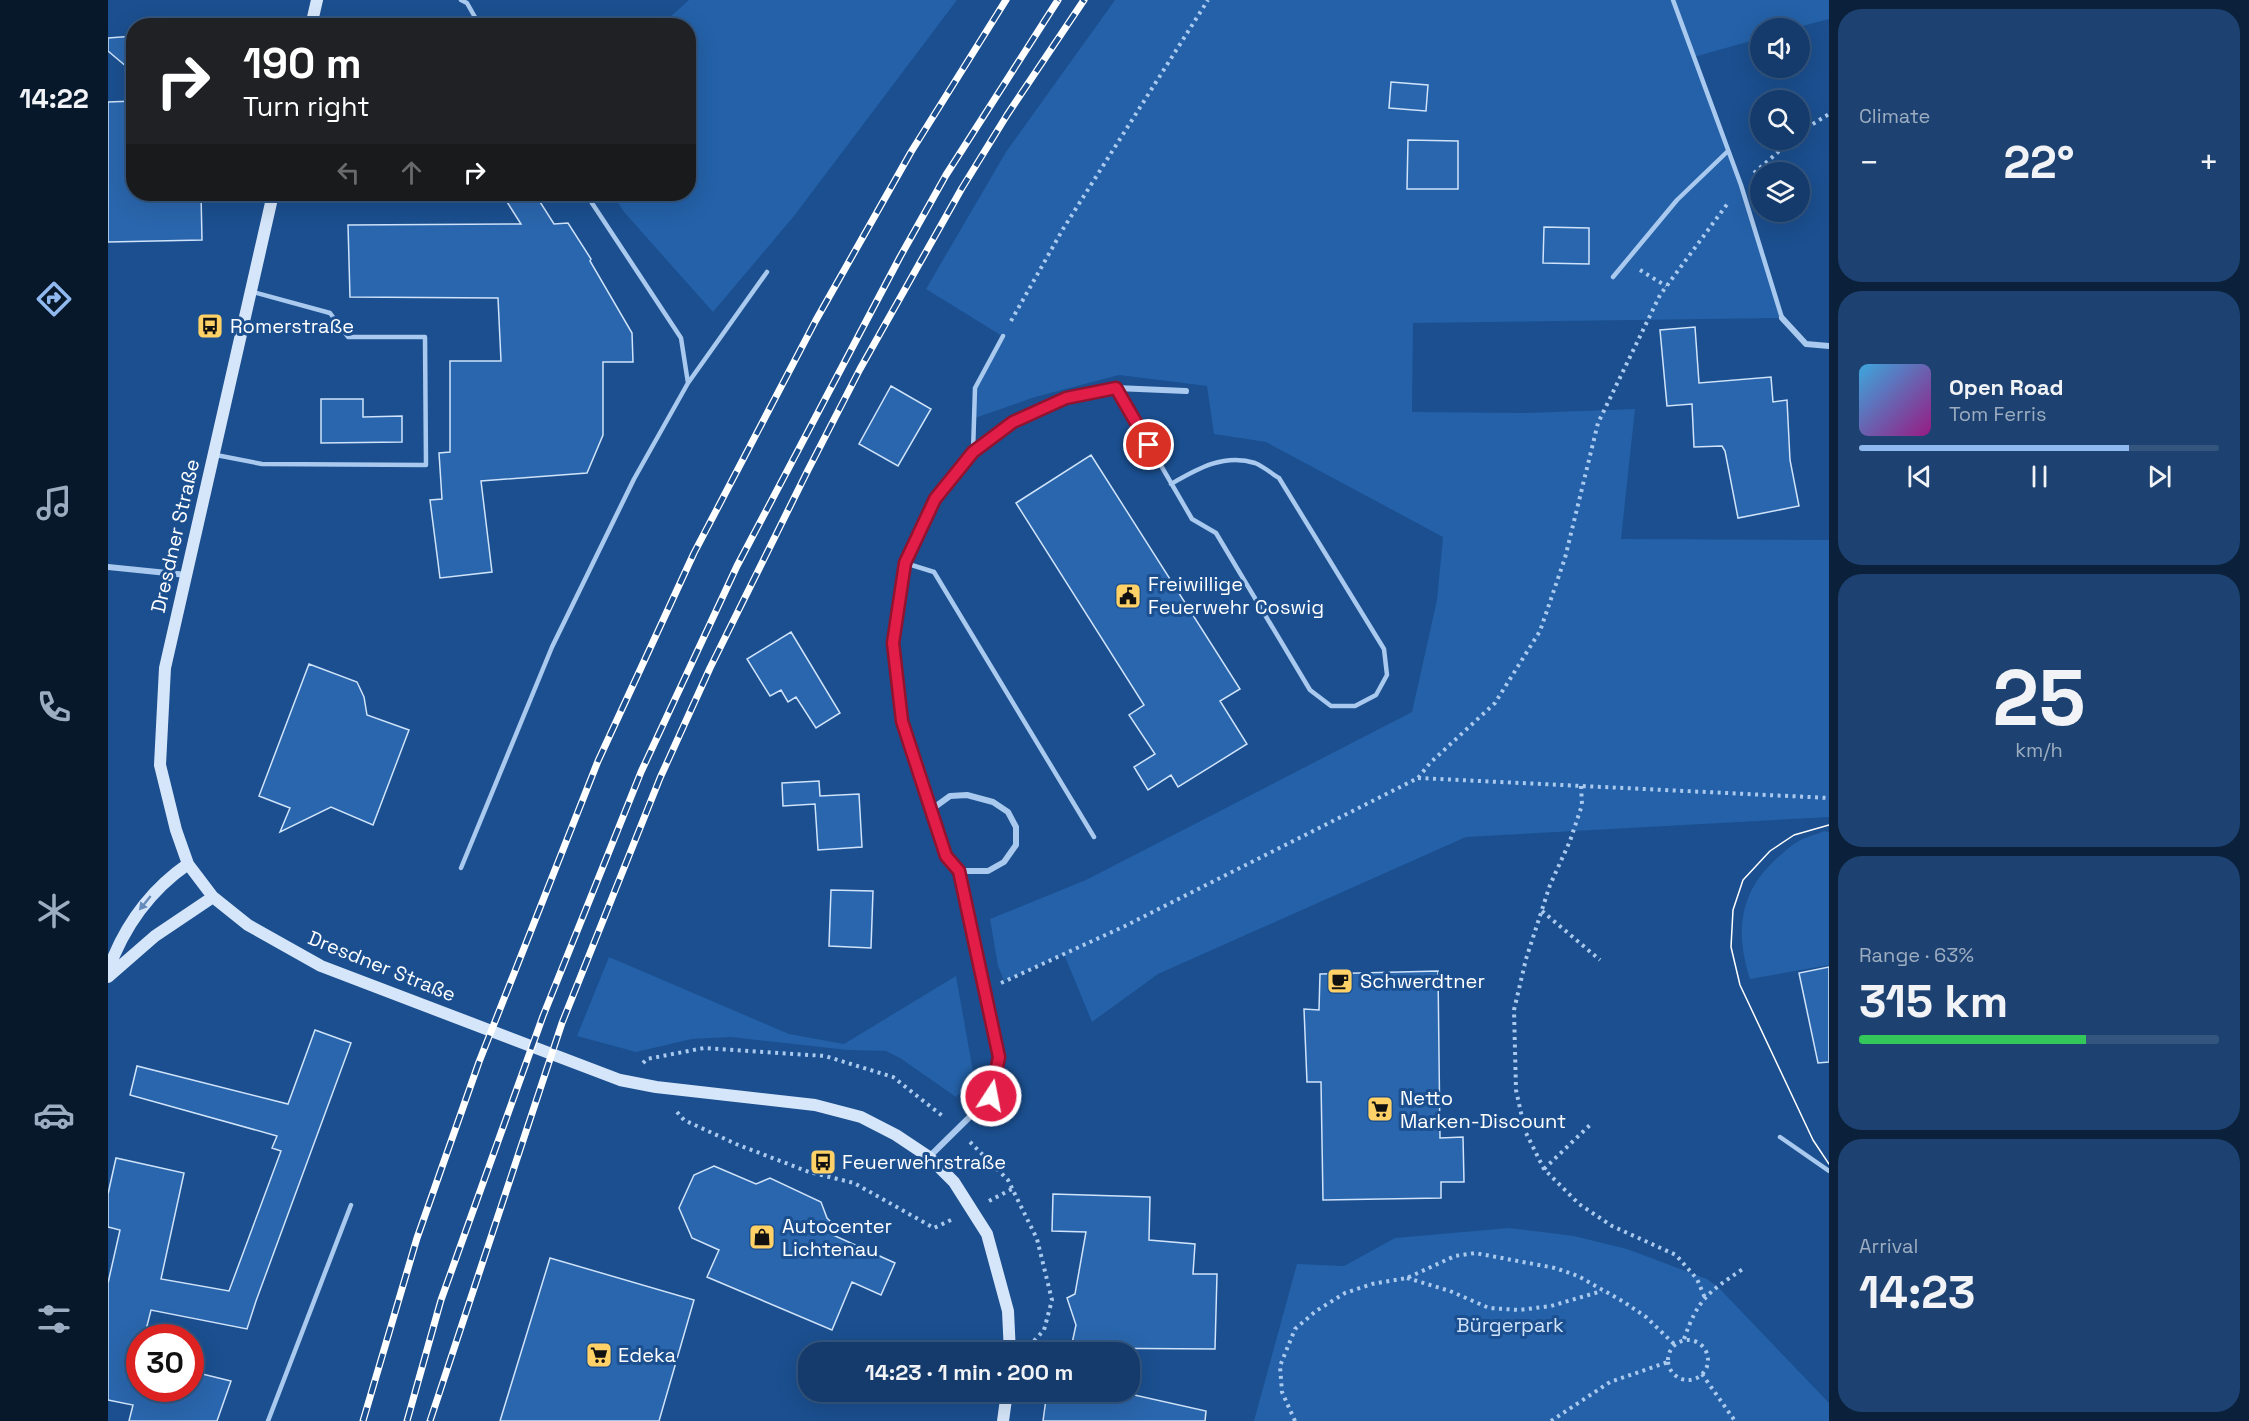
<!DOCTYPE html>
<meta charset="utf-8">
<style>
body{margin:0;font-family:"Space Grotesk",sans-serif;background:#1d4271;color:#f1f3f6;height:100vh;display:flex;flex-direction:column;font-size:22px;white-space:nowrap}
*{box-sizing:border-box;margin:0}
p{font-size:20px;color:#9dadc1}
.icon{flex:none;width:33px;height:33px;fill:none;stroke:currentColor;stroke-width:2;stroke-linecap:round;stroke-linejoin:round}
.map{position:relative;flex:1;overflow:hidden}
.sheet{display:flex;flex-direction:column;gap:9px;padding:9px;background:#0b203b;width:420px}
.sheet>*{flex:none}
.hud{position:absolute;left:18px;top:18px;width:570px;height:183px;border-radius:24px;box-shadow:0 6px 24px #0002,0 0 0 2px #33557e;background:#202124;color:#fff;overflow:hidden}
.buttons{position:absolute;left:1642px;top:18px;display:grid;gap:12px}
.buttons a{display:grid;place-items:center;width:60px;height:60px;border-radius:50%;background:#143b6b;box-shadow:0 6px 24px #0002,0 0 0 2px #33557e;font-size:30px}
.speed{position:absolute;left:18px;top:1324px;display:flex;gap:12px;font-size:30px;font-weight:700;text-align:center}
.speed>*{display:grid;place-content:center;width:78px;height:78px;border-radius:50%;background:#143b6b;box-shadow:0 6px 24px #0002,0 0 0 2px #33557e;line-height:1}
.speed .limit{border:9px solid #d22;background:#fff;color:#111}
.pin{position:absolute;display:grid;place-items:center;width:51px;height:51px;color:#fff;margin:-26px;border:3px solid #fff;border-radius:50%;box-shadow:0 2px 6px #0007}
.me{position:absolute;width:66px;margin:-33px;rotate:11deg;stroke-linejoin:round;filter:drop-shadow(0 0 4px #0008)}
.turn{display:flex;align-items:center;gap:21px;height:126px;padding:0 18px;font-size:27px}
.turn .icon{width:78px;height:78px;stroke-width:2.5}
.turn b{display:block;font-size:42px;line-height:51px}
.lanes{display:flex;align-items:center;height:57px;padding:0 18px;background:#0003;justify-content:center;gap:30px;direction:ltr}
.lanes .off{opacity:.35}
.big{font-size:45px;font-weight:700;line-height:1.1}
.sheet .tile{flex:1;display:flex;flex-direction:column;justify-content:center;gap:9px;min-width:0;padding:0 21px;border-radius:24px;background:#1d4271}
.sheet .dial{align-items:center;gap:0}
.dial b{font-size:78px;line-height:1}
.song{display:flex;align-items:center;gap:18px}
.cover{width:72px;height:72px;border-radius:9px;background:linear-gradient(135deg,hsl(200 70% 55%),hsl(310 70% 35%))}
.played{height:6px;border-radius:3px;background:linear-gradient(90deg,#90b9f0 75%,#33557e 75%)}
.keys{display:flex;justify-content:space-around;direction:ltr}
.heat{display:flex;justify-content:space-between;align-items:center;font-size:33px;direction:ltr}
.charge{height:9px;border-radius:4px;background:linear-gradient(90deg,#34c759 63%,#33557e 0)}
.trip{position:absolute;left:690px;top:1342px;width:342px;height:60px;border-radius:24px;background:#143b6b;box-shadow:0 6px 24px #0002,0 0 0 2px #33557e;font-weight:700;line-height:60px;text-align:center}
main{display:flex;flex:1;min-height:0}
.tabs{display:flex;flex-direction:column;width:108px;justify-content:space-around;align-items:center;background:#08182b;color:#9dadc1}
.tabs .icon{width:42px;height:42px}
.tabs .current{color:#90b9f0}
.tabs b{font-size:27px;color:#f1f3f6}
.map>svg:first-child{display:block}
.green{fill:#2461a8}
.building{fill:#2a66ad;stroke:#cfe3fa;stroke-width:1.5}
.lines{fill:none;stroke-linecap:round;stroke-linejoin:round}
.path{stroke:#a9c9ee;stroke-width:4;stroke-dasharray:3 4.5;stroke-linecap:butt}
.lane{stroke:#a9c9ee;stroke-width:4.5}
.street{stroke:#a9c9ee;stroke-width:6}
.secondary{stroke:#d6e6fa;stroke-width:12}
.tram{stroke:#fff;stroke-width:1.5}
.rail-casing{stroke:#fff;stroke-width:7}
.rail{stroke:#1b4f8f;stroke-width:4.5;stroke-dasharray:14;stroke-linecap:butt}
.oneway{fill:#668bba}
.route-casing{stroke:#92132f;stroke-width:15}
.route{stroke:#e11d48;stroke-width:10}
.labels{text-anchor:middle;stroke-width:6;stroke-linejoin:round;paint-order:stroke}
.poi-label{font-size:20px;fill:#fff;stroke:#1b4f8f;text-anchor:start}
.street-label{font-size:20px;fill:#fff;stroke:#1b4f8f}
.park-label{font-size:20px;fill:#cfe3fa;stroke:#1b4f8f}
</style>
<main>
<nav class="tabs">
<b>14:22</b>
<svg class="icon current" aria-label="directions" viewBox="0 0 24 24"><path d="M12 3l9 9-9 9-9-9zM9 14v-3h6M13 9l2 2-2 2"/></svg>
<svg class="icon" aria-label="music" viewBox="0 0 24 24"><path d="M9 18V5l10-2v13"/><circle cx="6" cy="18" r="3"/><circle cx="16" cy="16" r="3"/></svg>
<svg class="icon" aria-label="phone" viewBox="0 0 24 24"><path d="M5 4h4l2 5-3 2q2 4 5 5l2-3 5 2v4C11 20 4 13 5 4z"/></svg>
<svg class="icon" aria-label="climate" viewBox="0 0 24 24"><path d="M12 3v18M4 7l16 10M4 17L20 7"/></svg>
<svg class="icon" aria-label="car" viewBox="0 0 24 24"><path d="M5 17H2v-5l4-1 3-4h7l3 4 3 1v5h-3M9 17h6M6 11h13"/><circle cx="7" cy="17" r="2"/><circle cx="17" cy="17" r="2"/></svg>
<svg class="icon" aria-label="filters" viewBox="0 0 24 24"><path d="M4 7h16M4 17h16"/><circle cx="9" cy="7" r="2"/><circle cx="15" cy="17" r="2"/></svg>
</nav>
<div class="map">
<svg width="1721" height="1421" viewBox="0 0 1721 1421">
<rect width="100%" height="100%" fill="#1b4f8f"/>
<path class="green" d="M 581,0 L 849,0 L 686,216 L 605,312 L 516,212 L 505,194 L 580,194 L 580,26 L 553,25 Z
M 1007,0 L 1721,0 L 1721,19 L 1687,28 L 1653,28 L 1653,38 L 1586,57 L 1613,129 L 1674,318 L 1305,323 L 1304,412 L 1420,413 L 1527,409 L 1513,539 L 1721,540 L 1721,817 L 1358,837 L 1050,974 L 984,1022 L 956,954 L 896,981 L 890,966 L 882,919 L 978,880 L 1304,712 L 1329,600 L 1335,537 L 1158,442 L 1106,434 L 1099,386 L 1011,375 L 927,397 L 867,418 L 867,388 L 894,336 L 818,289 L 898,152 Z
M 1716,831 L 1721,832 L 1721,965 L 1642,979 C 1627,932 1631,893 1668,859 C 1674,854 1680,848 1686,844 C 1694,838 1707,835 1716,831 Z
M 501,957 L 681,1034 L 736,1044 L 848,976 L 866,1077 L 848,1097 L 792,1058 L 778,1051 L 740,1050 L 623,1037 L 584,1039 L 528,1052 L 469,1036 Z
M 1401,1228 L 1466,1236 L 1519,1249 L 1599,1279 L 1609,1286 L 1721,1403 L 1721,1421 L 1146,1421 L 1189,1264 L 1236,1266 L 1287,1238 Z"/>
<path class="building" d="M 26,36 L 26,73 L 0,51 L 0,38 Z
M 1283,82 L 1320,85 L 1318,111 L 1281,108 Z
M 26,101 L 26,194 L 93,194 L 94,240 L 0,242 L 0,102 Z
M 1300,140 L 1350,141 L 1350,189 L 1299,189 Z
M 394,194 L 427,194 L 446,224 L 460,223 L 483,259 L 482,261 L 524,333 L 525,362 L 495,362 L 495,435 L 479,473 L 373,481 L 384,572 L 332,578 L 322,500 L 334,499 L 331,453 L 342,452 L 342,361 L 393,361 L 390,298 L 242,297 L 240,225 L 413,224 Z
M 1436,227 L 1481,228 L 1481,264 L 1435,263 Z
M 1587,327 L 1591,383 L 1663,377 L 1665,402 L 1679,400 L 1682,460 L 1691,506 L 1630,518 L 1617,451 L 1614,446 L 1586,447 L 1584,404 L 1559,406 L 1552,330 Z
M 783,386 L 823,409 L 790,466 L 751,444 Z
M 213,399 L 255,399 L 255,417 L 294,416 L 294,442 L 213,443 Z
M 983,455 L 1132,689 L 1112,701 L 1139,744 L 1070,787 L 1063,775 L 1040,790 L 1026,767 L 1047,754 L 1021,715 L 1036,705 L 908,503 Z
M 683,632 L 732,713 L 708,728 L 688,697 L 680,702 L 673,690 L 662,696 L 639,659 Z
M 201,664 L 249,682 L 256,697 L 259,715 L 301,730 L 265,825 L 223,807 L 172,832 L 182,808 L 151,796 Z
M 711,781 L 712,796 L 751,794 L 754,847 L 710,850 L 707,804 L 675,806 L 674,783 Z
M 723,890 L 765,891 L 763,948 L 721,946 Z
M 1721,967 L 1721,1062 L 1710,1063 L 1691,973 Z
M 1330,971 L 1332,1138 L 1355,1137 L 1356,1182 L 1333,1182 L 1333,1198 L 1215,1200 L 1213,1082 L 1199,1082 L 1196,1009 L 1211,1010 L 1212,974 Z
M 207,1030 L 243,1043 L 148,1301 L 139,1329 L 43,1310 L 36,1338 L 32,1338 L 32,1389 L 82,1389 L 82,1371 L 123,1381 L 109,1421 L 21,1421 L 25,1405 L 0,1400 L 0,1283 L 12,1230 L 0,1227 L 0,1194 L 8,1158 L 76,1173 L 53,1279 L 121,1291 L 173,1151 L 164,1148 L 169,1136 L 22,1095 L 29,1066 L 180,1104 Z
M 606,1166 L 648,1184 L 662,1178 L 713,1202 L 719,1218 L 724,1223 L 725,1235 L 787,1263 L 773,1295 L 744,1282 L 724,1330 L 599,1277 L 611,1250 L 584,1238 L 571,1208 L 586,1175 Z
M 945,1194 L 1042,1197 L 1041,1240 L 1087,1244 L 1085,1274 L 1109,1274 L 1107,1349 L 963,1348 L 968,1325 L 959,1298 L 967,1294 L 978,1232 L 944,1231 Z
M 442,1258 L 586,1300 L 551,1421 L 392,1421 Z
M 939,1392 L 1013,1392 L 1098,1411 L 1097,1421 L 935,1421 Z"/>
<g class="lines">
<path class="path" d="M 1692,132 L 1721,114
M 1646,173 L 1684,140
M 1532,270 L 1558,286
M 903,321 L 955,229 L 1100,0
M 1310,778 L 1721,798
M 1473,786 L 1474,805 L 1462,841 L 1442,885 L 1418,959 L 1406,1010 L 1408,1090 L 1417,1131 L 1436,1169 L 1471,1204 L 1504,1226 L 1568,1255 L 1589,1279 L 1597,1298
M 1434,911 L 1492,960
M 893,983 L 1017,926 L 1310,778 L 1322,763 L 1387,703 L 1432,631 L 1457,558 L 1490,423 L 1552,295 L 1620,203
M 535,1063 L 539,1059 L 596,1048 L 717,1056 L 785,1077 L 837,1118
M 569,1112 L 576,1120 L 628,1144 L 701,1172 L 746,1183 L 826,1228 L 845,1219
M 862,1142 L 900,1180 L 929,1239 L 944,1300 L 936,1330 L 923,1344
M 1436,1169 L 1483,1124
M 881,1201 L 904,1189
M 1299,1278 L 1342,1291 L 1381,1308 L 1411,1310 L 1443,1306 L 1494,1291
M 1576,1339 C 1590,1299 1600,1292 1635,1269
M1560 1360a20 20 0 1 1 40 0a20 20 0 1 1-40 0Z
M 1594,1374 L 1627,1421
M 1187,1421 L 1174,1392 L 1172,1366 L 1187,1329 L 1208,1311 L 1237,1293 L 1264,1284 L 1299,1278 L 1347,1256 L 1367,1253 L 1447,1268 L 1470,1276 L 1516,1302 L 1538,1317 L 1566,1344
M 1443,1421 L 1502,1382 L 1560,1362"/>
<path class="lane" d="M 353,0 L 359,3 L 372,26
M 1565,0 L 1633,185 L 1674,318
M 155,194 L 164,197
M 1505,277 L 1569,200 L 1620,151
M 580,383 L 659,272
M 1008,388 L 1084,519 L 1108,533 L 1202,690 L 1223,706 L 1247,706 L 1268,695 L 1279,675 L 1276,649 L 1171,478 C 1164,474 1155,466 1147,463 C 1116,453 1089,469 1063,484
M 865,452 L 867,388 L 895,336
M 108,455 L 154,464 L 318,465 L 317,337 L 240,337 L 222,313 L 145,292
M 797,563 L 826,572 L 986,837
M 353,868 L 444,647 L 526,479 L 580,383 L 573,338 L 478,194
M 1672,1137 L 1721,1171
M 160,1421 L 243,1205"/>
<path class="street" d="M 1674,318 L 1698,344 L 1721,346
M 0,567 L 79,575
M 824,809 L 794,721 L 785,643 L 797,563 L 827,499 L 865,452 L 905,421 L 958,398 L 1008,388 L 1078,391
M 821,1157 L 883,1096 L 890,1057 L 851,871 L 880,871 L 896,862 L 908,845 L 908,827 L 900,812 L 885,802 L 859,795 L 842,796 L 824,809 L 838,856 L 851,871"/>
<path class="secondary" d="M 203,26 L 209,0
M 165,194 L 57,668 L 52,765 L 68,830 L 80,864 L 105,897 L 140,925 L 213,966 L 512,1080 L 548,1087 L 707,1105 L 753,1117 L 788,1135 L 821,1157 L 846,1182 L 879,1234 L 900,1311 L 902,1353
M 0,971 C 16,926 41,891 80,864
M 0,977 L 47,936 L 105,897
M 895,1421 L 899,1392"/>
<path class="tram" d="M 1721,825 L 1686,835 L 1662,851 L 1635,880 L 1625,910 L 1623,947 L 1632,985 L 1705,1140 L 1721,1164"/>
<defs>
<path id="rail" d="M 255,1421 L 309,1238 L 371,1062 L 490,761 L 586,553 L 708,320 L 803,152 L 898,0
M 299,1421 L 333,1300 L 435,1016 L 533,772 L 629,566 L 792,257 L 838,175 L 950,0
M 322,1421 L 454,1023 L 552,778 L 602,668 L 700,470 L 752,369 L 854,188 L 899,115 L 976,0"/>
</defs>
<use href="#rail" class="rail-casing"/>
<use href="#rail" class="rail"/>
</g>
<defs><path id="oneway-solid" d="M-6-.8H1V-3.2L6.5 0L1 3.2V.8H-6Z" transform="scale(1.5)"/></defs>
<use class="oneway" href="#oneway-solid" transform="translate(37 903) rotate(129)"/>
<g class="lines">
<defs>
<path id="route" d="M 883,1096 L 891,1057 L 851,871 L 838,856 L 794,721 L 785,643 L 797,563 L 827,499 L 865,452 L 905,422 L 958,398 L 1008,388 L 1041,445"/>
</defs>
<use href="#route" class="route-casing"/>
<use href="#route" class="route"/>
</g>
<defs>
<symbol id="bus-square" viewBox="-11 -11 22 22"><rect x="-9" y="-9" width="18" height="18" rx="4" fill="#ffd166" stroke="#1b4f8f"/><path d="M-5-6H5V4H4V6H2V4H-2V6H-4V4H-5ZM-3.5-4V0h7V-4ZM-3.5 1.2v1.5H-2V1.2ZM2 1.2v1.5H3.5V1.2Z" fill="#111"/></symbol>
<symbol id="civic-square" viewBox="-11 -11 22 22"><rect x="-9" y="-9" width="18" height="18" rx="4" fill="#ffd166" stroke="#1b4f8f"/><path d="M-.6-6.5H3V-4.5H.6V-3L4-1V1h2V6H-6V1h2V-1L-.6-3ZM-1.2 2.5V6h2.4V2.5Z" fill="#111"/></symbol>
<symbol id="cafe-square" viewBox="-11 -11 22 22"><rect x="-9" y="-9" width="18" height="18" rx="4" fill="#ffd166" stroke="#1b4f8f"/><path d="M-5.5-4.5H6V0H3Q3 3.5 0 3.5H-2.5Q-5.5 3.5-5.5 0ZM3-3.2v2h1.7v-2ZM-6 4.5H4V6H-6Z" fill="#111"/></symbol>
<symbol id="supermarket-square" viewBox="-11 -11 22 22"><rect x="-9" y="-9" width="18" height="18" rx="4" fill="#ffd166" stroke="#1b4f8f"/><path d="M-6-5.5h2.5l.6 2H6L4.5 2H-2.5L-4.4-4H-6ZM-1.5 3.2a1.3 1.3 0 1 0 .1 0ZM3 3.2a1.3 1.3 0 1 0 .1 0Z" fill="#111"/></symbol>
<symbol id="shop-square" viewBox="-11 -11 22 22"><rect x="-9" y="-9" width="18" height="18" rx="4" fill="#ffd166" stroke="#1b4f8f"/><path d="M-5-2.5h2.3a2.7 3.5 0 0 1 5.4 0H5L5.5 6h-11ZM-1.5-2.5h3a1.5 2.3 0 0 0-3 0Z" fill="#111"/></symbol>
</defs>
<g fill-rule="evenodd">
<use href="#bus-square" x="87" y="311" width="30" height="30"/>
<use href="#civic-square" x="1005" y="581" width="30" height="30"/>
<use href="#cafe-square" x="1217" y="966" width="30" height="30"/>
<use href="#supermarket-square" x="1257" y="1094" width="30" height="30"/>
<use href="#bus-square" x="700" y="1147" width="30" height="30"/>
<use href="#shop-square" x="639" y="1222" width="30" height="30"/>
<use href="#supermarket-square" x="476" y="1340" width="30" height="30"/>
</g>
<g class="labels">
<g class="poi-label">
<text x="122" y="333">Romerstraße</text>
<text x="1040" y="591">Freiwillige<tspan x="1040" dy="23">Feuerwehr Coswig</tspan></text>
<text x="1252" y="988">Schwerdtner</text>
<text x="1292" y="1105">Netto<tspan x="1292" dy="23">Marken-Discount</tspan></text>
<text x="734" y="1169">Feuerwehrstraße</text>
<text x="674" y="1233">Autocenter<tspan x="674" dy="23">Lichtenau</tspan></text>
<text x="510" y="1362">Edeka</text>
</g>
<g class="street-label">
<text transform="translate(67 536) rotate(-77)" y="7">Dresdner Straße</text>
<text transform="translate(274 966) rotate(22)" y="7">Dresdner Straße</text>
</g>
<g class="park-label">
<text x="1402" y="1332">Bürgerpark</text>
</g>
</g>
</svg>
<div class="buttons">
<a><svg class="icon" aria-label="sound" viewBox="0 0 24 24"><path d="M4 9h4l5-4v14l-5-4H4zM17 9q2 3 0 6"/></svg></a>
<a><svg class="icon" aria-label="search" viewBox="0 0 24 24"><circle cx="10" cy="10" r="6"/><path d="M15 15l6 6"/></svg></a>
<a><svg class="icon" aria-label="layers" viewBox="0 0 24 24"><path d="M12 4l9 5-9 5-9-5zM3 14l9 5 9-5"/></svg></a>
</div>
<div class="speed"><div class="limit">30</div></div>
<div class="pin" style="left:1041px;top:445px;background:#d93025"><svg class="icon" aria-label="arrive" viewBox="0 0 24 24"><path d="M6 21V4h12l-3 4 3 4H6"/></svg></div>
<svg class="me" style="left:883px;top:1096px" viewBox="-20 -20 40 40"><circle r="17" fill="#e11d48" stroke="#fff" stroke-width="3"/><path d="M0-11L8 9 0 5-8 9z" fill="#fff"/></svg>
<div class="trip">14:23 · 1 min · 200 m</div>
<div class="hud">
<div class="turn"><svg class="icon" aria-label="right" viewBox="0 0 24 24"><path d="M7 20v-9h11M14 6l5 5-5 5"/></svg><div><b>190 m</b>Turn right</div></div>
<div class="lanes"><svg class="icon off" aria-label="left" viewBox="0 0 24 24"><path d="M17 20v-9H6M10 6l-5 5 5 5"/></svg><svg class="icon off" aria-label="ahead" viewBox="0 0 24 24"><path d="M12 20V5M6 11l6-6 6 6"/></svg><svg class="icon" aria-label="right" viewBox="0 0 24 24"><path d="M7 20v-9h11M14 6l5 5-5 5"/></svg></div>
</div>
</div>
<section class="sheet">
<div class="tile"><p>Climate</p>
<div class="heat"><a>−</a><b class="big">22°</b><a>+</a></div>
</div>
<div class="tile">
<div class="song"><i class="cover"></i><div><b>Open Road</b><p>Tom Ferris</p></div></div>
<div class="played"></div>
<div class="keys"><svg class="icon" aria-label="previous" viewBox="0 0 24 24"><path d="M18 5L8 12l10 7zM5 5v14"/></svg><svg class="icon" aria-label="pause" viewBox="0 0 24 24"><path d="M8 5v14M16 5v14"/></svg><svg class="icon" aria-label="next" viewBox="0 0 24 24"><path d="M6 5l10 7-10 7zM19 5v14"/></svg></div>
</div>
<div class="tile dial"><b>25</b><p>km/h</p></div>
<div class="tile"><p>Range · 63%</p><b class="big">315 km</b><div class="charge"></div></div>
<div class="tile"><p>Arrival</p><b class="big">14:23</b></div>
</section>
</main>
